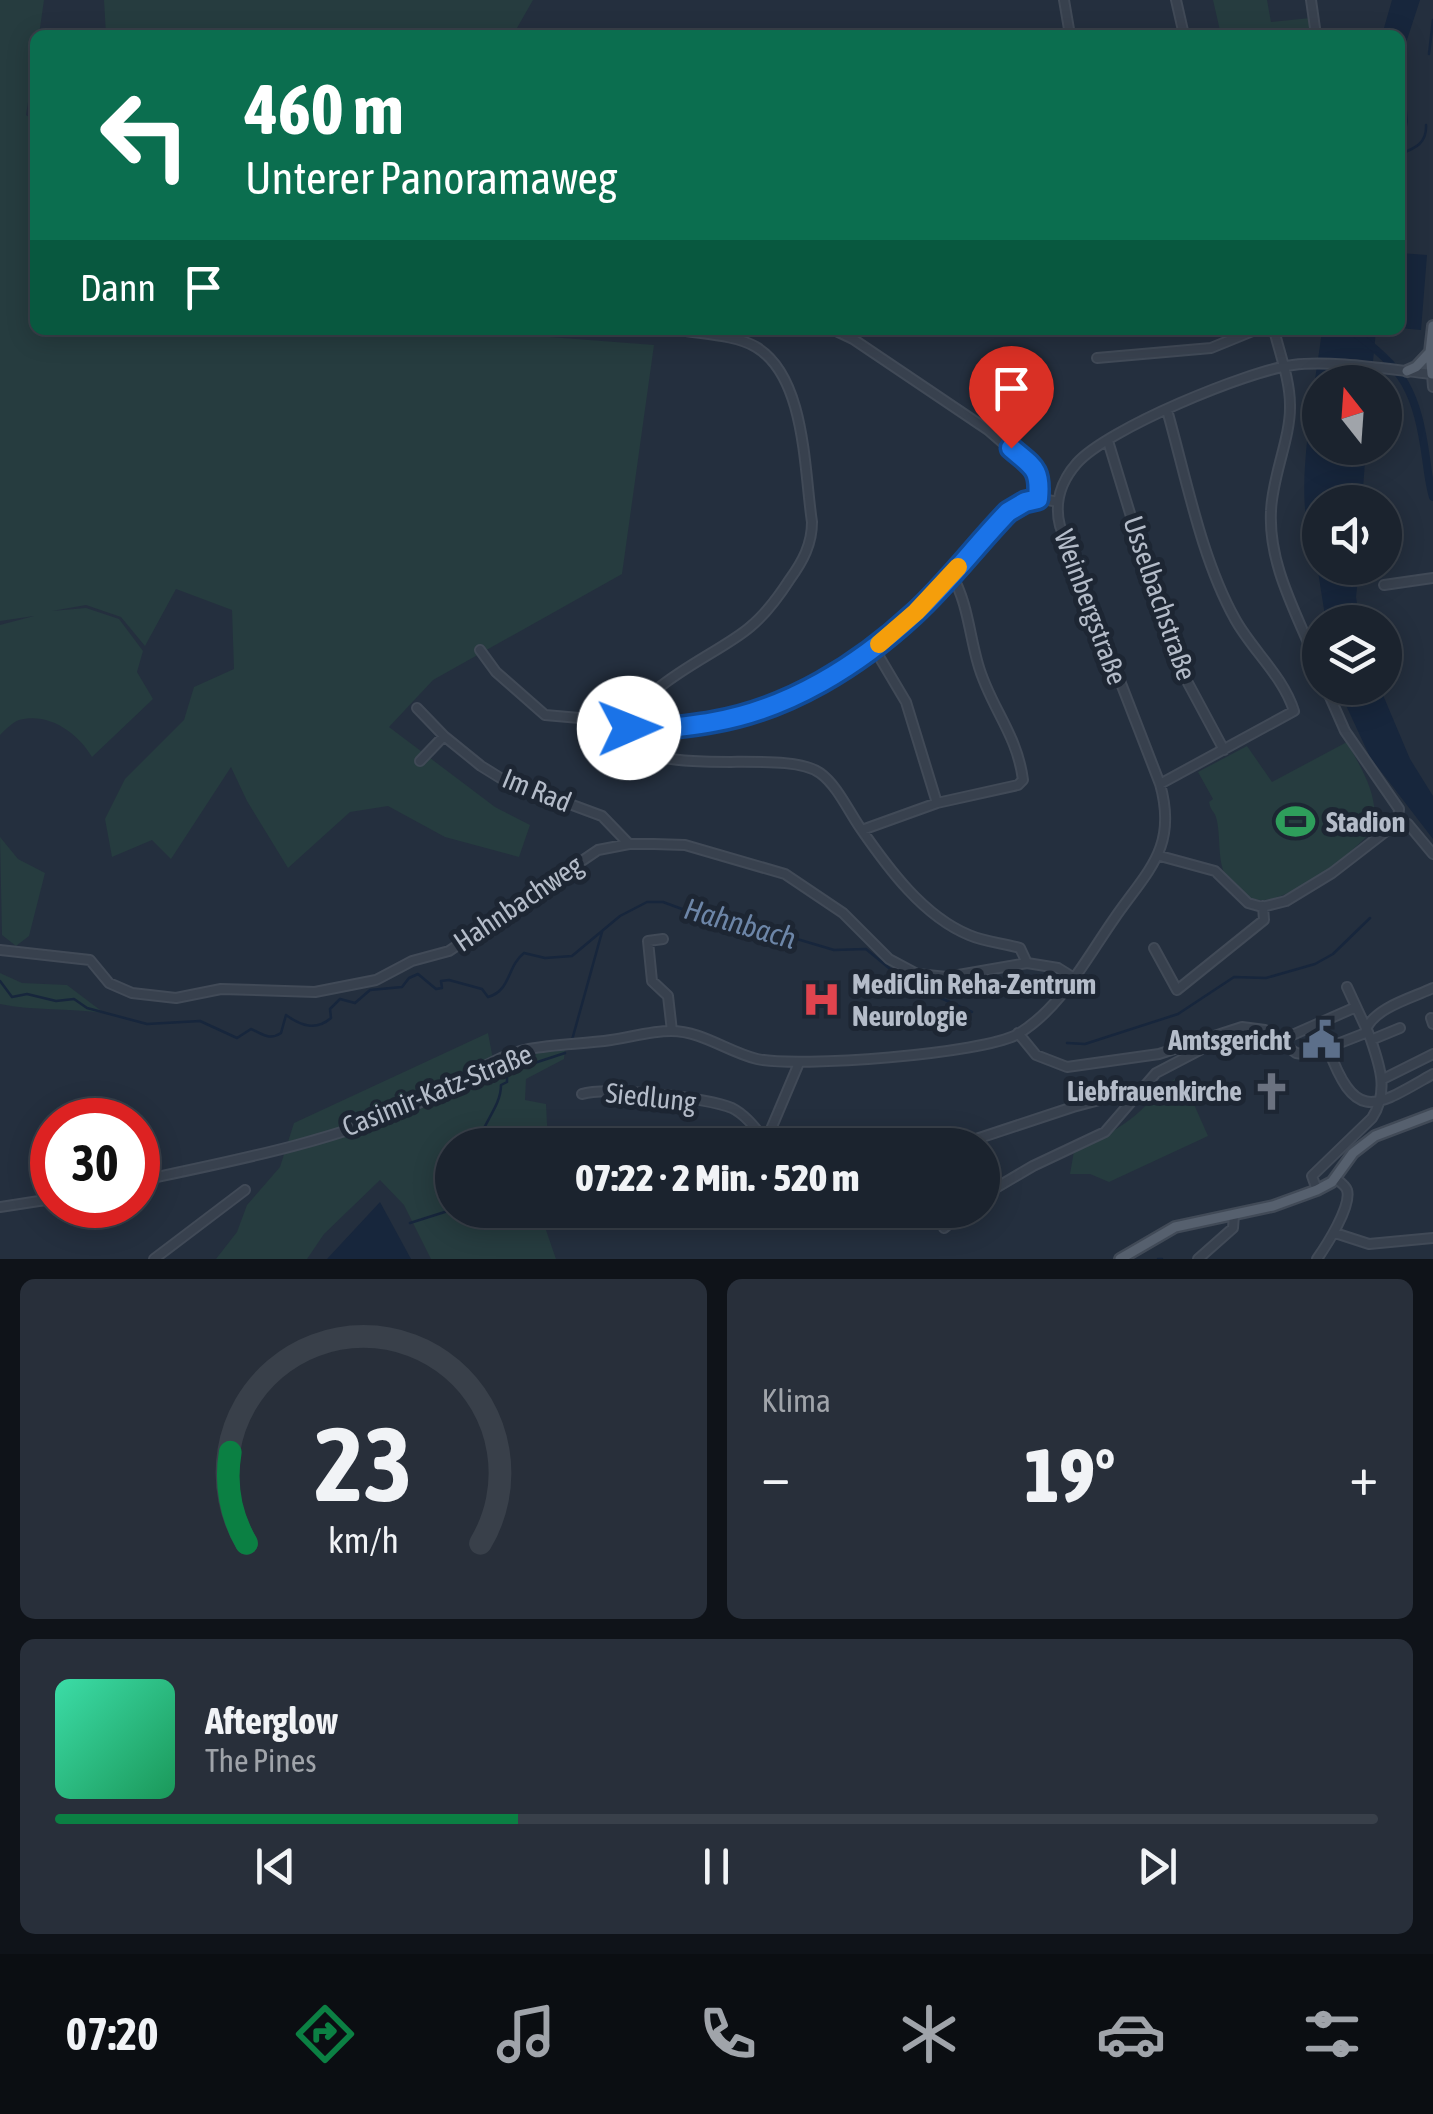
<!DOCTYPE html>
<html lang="de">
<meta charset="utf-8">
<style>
body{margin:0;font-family:"Asap Condensed",sans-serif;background:#282f3a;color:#f1f3f6;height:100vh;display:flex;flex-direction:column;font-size:38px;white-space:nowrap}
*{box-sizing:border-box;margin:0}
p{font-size:32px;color:#a0a4aa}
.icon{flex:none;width:55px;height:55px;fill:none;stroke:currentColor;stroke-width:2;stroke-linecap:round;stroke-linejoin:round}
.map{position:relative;height:1259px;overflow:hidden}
.panel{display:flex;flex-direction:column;gap:20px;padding:20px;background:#0f1319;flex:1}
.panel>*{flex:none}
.banner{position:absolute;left:30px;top:30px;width:1375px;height:305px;border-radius:15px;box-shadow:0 5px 25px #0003,0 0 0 2px #39404a;background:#0b6e4f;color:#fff;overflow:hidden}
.needle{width:65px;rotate:343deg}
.buttons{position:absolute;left:1302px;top:365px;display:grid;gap:20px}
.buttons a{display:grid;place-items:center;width:100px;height:100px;border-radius:50%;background:#1b232e;box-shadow:0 5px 25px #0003,0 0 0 2px #39404a;font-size:50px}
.speed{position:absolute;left:30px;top:1098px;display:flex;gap:20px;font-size:50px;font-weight:700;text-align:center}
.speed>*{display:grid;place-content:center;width:130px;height:130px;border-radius:50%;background:#1b232e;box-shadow:0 5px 25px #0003,0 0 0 2px #39404a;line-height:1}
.speed .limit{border:15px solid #d22;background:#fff;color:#111}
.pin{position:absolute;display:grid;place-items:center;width:85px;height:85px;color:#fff;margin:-102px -42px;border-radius:50% 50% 50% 0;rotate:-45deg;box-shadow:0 0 10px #0007}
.pin .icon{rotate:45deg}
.me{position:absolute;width:110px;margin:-55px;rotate:89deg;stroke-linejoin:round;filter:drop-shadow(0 0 8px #0008)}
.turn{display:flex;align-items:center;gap:35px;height:210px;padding:0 50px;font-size:45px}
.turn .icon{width:130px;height:130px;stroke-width:2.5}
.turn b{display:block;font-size:70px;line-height:85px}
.then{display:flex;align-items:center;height:95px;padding:0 50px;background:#0003;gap:20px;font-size:38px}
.big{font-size:75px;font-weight:800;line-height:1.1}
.panel .tile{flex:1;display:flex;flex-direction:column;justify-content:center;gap:15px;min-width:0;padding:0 35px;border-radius:15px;background:#282f3a}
.panel .dial{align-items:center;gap:0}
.dial svg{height:260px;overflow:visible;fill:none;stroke:#39404a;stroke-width:7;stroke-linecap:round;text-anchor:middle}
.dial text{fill:#f1f3f6;stroke:none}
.song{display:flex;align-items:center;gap:30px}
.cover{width:120px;height:120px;border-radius:15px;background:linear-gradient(135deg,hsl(160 70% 55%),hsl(150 70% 35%))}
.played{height:10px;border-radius:5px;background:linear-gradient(90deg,#0b8043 35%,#39404a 35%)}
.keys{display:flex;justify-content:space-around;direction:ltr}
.heat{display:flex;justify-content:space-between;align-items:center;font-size:55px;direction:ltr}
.panel .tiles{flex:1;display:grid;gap:20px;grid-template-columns:1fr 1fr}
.tile:last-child{grid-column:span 2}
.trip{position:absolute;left:435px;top:1128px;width:565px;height:100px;border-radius:50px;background:#1b232e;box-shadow:0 5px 25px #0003,0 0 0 2px #39404a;font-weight:800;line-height:100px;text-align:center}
.dock{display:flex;height:160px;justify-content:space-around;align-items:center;background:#0b0e12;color:#a0a4aa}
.dock .icon{width:70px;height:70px}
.dock .active{color:#0b8043}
.dock b{font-size:45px;color:#f1f3f6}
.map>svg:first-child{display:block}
.green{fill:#263c3f}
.water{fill:#17263c}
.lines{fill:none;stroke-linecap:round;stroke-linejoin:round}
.stream{stroke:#17263c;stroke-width:2.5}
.canal{stroke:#17263c;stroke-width:8}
.minor-casing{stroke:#414a57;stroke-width:12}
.major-casing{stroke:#414a57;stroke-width:14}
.minor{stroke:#38414e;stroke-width:8}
.major{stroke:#56606e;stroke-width:9}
.route-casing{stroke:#114b97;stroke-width:25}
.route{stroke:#1a73e8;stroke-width:18}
.slow{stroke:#f59e0b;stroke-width:18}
.labels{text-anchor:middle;stroke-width:10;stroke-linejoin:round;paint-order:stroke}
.street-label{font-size:28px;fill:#b4bcc9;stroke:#1d2633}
.poi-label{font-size:28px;font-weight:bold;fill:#b4bcc9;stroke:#1d2633;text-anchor:start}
.water-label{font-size:30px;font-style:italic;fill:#6d86a8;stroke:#1d2633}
</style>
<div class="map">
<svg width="1433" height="1259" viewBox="0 0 1433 1259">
<rect width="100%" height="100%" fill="#242f3e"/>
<path class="green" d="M 0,0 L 44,0 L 39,35 L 35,35 L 35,58 L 26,115 L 35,121 L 35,330 L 458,330 L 654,345 L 622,574 L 433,680 L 389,727 L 495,807 L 530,825 L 519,857 L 445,837 L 388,806 L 350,812 L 288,868 L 247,801 L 231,767 L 171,859 L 152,840 L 112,857 L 105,819 L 125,779 L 184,720 L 194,687 L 234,669 L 232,610 L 176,589 L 145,646 L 121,617 L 86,605 L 52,611 L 86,608 L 119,619 L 143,651 L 137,672 L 153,699 L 92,757 C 78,733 49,712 19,720 C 13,722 5,730 0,735 L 0,625 L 34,616 L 0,621 Z
M 104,0 L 533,0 L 513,35 L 106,35 Z
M 1213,0 L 1267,0 L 1271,22 L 1311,18 L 1311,35 L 1221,35 Z
M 1347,742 C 1361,768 1382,800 1372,830 C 1353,854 1290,902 1260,900 C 1248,900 1235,889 1228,879 C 1217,865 1221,841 1217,821 C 1215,810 1211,813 1209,802 L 1213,799 L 1198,772 L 1247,746 L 1272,782 Z
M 0,837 L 18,859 L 45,873 L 29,936 L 16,946 L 2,935 Z
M 0,973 L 22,983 L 67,985 L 104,1013 C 69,1008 34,1011 0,1004 Z
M 488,1033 L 495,1070 L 546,1047 L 565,1048 L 564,1059 L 526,1079 L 525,1100 L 546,1104 L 548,1143 L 452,1145 L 452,1210 L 539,1210 L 556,1259 L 431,1259 L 404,1205 L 380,1180 L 324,1234 L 307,1259 L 216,1259 L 237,1232 L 247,1205 L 280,1167 L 294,1123 Z
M 1181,1075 L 1208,1136 L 1109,1182 L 1090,1174 L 1070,1174 L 1074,1151 C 1094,1141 1114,1132 1132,1118 C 1151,1103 1157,1090 1181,1075 Z"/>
<path class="water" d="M 1392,0 L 1420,0 L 1402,55 L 1408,121 L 1400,165 L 1400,35 L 1382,35 Z
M 1400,253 L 1427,255 L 1421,330 L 1400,328 Z
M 1322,330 L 1376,330 L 1371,382 L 1320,382 L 1320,448 L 1366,448 L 1362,502 L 1320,502 L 1320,568 L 1359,568 L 1356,597 L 1360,622 L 1326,622 L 1313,540 C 1291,504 1317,376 1322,330 Z
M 1338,688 L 1380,688 L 1410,759 L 1433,796 L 1433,839 L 1370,757 Z
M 380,1202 L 411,1259 L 327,1259 Z"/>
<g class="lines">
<path class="stream" d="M 1429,54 L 1433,20
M 1400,154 C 1416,148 1427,143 1426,125
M 0,981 L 12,997 L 27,994 L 56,1001 L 74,999 L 87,1008 L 147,1024 L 200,1021 L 237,1038 L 251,1029 C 263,1034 269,1041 281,1033 L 286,1015 C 301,1026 316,1031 331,1018 L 330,1009 L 340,999 L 355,1003 L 370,990 L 402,987 L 409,978 L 418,974 L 436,989 L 442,988 L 441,981 L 449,980 L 482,989 L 488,997 C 511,991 507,966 524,953 L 545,958 L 572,956 L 620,916 L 647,902 L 663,902 L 739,930 L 797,939 L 834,950 L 866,949 L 907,983 L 972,1012
M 572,1040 L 602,932
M 1067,1043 L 1085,1044 L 1178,1014 L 1234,977 L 1266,978 L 1315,964 L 1333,954 L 1370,918
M 1398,1122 L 1411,1118
M 478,1145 C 482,1123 501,1107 501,1085 L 507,1082 L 507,1072 L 565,1053
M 410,1223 L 451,1210 L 452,1202
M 1158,1259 L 1162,1259"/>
<path class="canal" d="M 1350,330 C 1405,367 1417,394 1426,458 C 1428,472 1429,484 1433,497"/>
<defs>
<path id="minor" d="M 1064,0 L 1070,35
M 1176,0 L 1184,35
M 1311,0 L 1316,35
M 834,330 L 853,339 L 988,430 L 1039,474 L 1038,499
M 1235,330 L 1238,337 L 1255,330
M 1274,330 C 1280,354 1290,381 1290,405 C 1291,437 1272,477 1271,511 C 1268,569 1301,620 1320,672
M 1097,358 L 1211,348 L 1238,337
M 1108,441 L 1168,638 L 1181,670 L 1224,750
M 1384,585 L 1433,578
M 874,648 L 906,702 L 937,803
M 480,650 L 496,672 L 545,715 L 591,719 L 614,730 L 629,732 L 716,722 L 802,691 L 855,662 L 916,612 L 1008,512 C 1024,500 1038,497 1058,502
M 1326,688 L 1345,731 L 1399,809 L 1398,822
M 417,708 L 444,736 L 481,766 L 502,779 L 602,816 L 629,844
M 629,732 C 634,686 718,655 750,627 C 766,614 779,596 790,579 C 803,561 812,544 812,522 C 804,470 806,377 756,347 C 736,335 702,334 680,330
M 629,732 L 640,750 C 688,774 787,750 820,773 C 837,785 849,812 861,829 C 888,868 923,916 969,935 C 985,942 1003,943 1020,948 L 1027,963
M 420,761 L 444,736
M 1160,784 L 1294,711 C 1283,676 1252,650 1235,619 C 1201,558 1186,477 1167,410
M 1398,822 L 1408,824 L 1433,854
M 862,830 L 937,803 L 1018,785 L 1023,780 C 1017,733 990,707 978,664 C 969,633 968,604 952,575
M 1160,856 L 1215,871 L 1248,903 L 1262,907 L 1286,901 L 1332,873 L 1398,822
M 663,939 L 648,941 L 652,981 L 668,996 L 672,1031
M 1154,948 L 1177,990 L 1264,920 L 1263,906
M 0,950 L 90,960 L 109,983 L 132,993 L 176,998 L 221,989 L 315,992 L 376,980 L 412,961 L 449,951 L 598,850 L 629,844 L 654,844 L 685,845 L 785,874 L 843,913 L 889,959 L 917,974 L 947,977 L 1027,963 L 1058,968 L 1074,978
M 1347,987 L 1366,1028
M 1431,1018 L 1433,1024
M 1366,1029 C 1376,1007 1412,998 1433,988
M 1018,1033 L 1036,1055 L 1067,1067 L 1159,1054 L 1242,1027 L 1265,1030 L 1296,1053 L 1309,1055 L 1368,1032 L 1371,1040 L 1400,1028
M 1281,1040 L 1356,1007
M 1328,1048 C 1356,1124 1375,1107 1433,1074
M 1383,1079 L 1433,1054
M 582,1094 C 606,1086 708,1098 732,1108 C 746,1115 756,1129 766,1141
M 766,1141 L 799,1063
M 958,1145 L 1073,1107 L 1141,1089
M 138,1181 C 232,1161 333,1142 421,1102 C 457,1086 489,1057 529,1049 C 556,1044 584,1044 611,1040 C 631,1037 651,1031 671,1031 C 702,1031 728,1052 757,1059 C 797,1068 983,1054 1018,1034 C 1061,1008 1086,959 1114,919 C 1147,871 1178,848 1160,784 L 1060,526 C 1054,503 1061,481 1077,463 C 1107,429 1247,371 1293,365 C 1329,360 1386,369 1423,373 L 1432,374 L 1433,387
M 1317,1190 L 1312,1176 L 1372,1118 C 1389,1092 1380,1066 1371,1040
M 982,1196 L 1033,1166 L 1105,1132 L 1156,1073 L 1200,1050 L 1204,1040
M 0,1207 L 52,1199
M 805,1210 L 818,1213 L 836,1210
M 944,1228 L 966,1210
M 1335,1233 L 1369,1244 L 1433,1238
M 154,1259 L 245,1190
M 1198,1259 L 1233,1228 L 1234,1215
M 1317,1259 C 1326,1246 1352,1206 1347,1190 C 1346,1186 1339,1181 1335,1178"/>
<path id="major" d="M 1407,371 L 1416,367 L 1430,352
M 1432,374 L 1430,352 L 1433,326
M 1120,1259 L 1175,1227 L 1273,1206 L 1317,1190 L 1332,1182 L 1353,1153 L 1375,1136 L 1433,1114"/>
</defs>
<use href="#minor" class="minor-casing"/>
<use href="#major" class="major-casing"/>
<use href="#minor" class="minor"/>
<use href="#major" class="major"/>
</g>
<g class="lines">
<defs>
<path id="route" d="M 629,728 L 629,732 C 657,729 686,727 713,722 C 789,709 859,665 914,614 C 948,583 976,545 1008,512 L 1025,502 L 1038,499 C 1041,468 1033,467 1011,448"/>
</defs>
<use href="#route" class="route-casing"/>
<use href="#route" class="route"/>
<path class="slow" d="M 879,644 L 916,612 L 958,567"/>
</g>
<defs>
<symbol id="stadium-bare" viewBox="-9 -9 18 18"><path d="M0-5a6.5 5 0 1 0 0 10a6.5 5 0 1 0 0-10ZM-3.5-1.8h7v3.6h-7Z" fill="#2e9e5b" stroke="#1d2633" stroke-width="2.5" paint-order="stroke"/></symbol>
<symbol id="hospital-bare" viewBox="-9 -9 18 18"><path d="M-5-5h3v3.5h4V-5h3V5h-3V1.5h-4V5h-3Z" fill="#e0444e" stroke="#1d2633" stroke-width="2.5" paint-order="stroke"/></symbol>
<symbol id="civic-bare" viewBox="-9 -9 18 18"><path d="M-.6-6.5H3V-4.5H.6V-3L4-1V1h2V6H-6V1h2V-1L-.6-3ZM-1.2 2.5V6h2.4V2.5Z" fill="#5c6f8a" stroke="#1d2633" stroke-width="2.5" paint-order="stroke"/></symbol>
<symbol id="church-bare" viewBox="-9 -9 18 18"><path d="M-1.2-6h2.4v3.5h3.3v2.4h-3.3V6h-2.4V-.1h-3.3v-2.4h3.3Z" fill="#6b7280" stroke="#1d2633" stroke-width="2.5" paint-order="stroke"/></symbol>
</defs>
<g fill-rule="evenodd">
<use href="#stadium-bare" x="1268" y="794" width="55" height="55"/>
<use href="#hospital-bare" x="794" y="972" width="55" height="55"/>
<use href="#civic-bare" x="1294" y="1012" width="55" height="55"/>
<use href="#church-bare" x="1244" y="1064" width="55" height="55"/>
</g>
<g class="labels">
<g class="street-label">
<text transform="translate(1160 598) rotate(71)" y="10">Usselbachstraße</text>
<text transform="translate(1091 607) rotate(70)" y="10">Weinbergstraße</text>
<text transform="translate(537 790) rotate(22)" y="10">Im Rad</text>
<text transform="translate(518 903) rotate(-34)" y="10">Hahnbachweg</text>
<text transform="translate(437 1090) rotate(-22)" y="10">Casimir-Katz-Straße</text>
<text transform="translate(651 1097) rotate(6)" y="10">Siedlung</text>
</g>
<g class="poi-label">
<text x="1326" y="832">Stadion</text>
<text x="852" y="994">MediClin Reha-Zentrum<tspan x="852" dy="32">Neurologie</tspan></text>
<text x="1291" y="1050" text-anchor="end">Amtsgericht</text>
<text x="1242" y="1101" text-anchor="end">Liebfrauenkirche</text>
</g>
<g class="water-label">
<text transform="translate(740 924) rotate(16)" y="10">Hahnbach</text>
</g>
</g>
</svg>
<div class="buttons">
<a><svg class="needle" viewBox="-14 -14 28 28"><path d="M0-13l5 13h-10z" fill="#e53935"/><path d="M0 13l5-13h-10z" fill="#a0a4aa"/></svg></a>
<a><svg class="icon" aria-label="sound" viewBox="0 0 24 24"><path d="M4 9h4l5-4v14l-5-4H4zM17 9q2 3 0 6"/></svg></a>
<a><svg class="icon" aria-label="layers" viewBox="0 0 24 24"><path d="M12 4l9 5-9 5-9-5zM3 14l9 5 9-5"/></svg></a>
</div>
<div class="speed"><div class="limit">30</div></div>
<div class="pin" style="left:1011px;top:448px;background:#d93025"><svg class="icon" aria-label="arrive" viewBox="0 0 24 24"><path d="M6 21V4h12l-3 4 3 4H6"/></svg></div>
<svg class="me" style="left:629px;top:728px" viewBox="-20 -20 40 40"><circle r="19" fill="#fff"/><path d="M0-13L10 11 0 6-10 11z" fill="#1a73e8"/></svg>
<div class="trip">07:22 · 2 Min. · 520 m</div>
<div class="banner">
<div class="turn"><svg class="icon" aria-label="left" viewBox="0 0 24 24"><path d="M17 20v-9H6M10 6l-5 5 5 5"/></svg><div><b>460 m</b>Unterer Panoramaweg</div></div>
<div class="then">Dann<svg class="icon" aria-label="arrive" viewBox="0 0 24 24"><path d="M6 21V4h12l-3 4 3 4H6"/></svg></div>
</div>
</div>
<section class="panel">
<div class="tiles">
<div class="tile dial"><svg viewBox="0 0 100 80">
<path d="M14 69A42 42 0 1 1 86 69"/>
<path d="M14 69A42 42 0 0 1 9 41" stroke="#0b8043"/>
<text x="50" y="56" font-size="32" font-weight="700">23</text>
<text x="50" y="72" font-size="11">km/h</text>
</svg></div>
<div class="tile"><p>Klima</p>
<div class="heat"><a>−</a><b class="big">19°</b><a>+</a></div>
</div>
<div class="tile">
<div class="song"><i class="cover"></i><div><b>Afterglow</b><p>The Pines</p></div></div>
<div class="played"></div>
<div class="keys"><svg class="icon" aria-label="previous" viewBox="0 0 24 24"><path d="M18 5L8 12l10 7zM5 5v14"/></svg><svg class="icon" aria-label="pause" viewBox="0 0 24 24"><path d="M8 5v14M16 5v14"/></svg><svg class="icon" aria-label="next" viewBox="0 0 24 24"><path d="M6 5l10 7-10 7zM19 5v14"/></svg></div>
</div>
</div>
</section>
<nav class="dock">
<b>07:20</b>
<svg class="icon active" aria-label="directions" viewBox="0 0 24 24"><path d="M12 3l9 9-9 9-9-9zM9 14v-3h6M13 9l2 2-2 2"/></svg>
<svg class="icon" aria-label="music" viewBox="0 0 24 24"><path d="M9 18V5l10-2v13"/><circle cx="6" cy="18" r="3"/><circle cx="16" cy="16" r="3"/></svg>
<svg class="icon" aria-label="phone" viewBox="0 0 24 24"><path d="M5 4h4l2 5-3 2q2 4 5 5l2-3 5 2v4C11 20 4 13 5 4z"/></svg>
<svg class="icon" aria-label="climate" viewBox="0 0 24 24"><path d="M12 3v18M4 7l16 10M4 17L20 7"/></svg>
<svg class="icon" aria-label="car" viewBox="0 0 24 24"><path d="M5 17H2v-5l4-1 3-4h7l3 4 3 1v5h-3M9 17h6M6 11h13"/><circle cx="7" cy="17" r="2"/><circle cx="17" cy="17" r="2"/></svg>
<svg class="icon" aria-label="filters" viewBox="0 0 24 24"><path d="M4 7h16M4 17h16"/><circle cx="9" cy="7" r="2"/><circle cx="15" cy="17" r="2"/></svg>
</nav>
